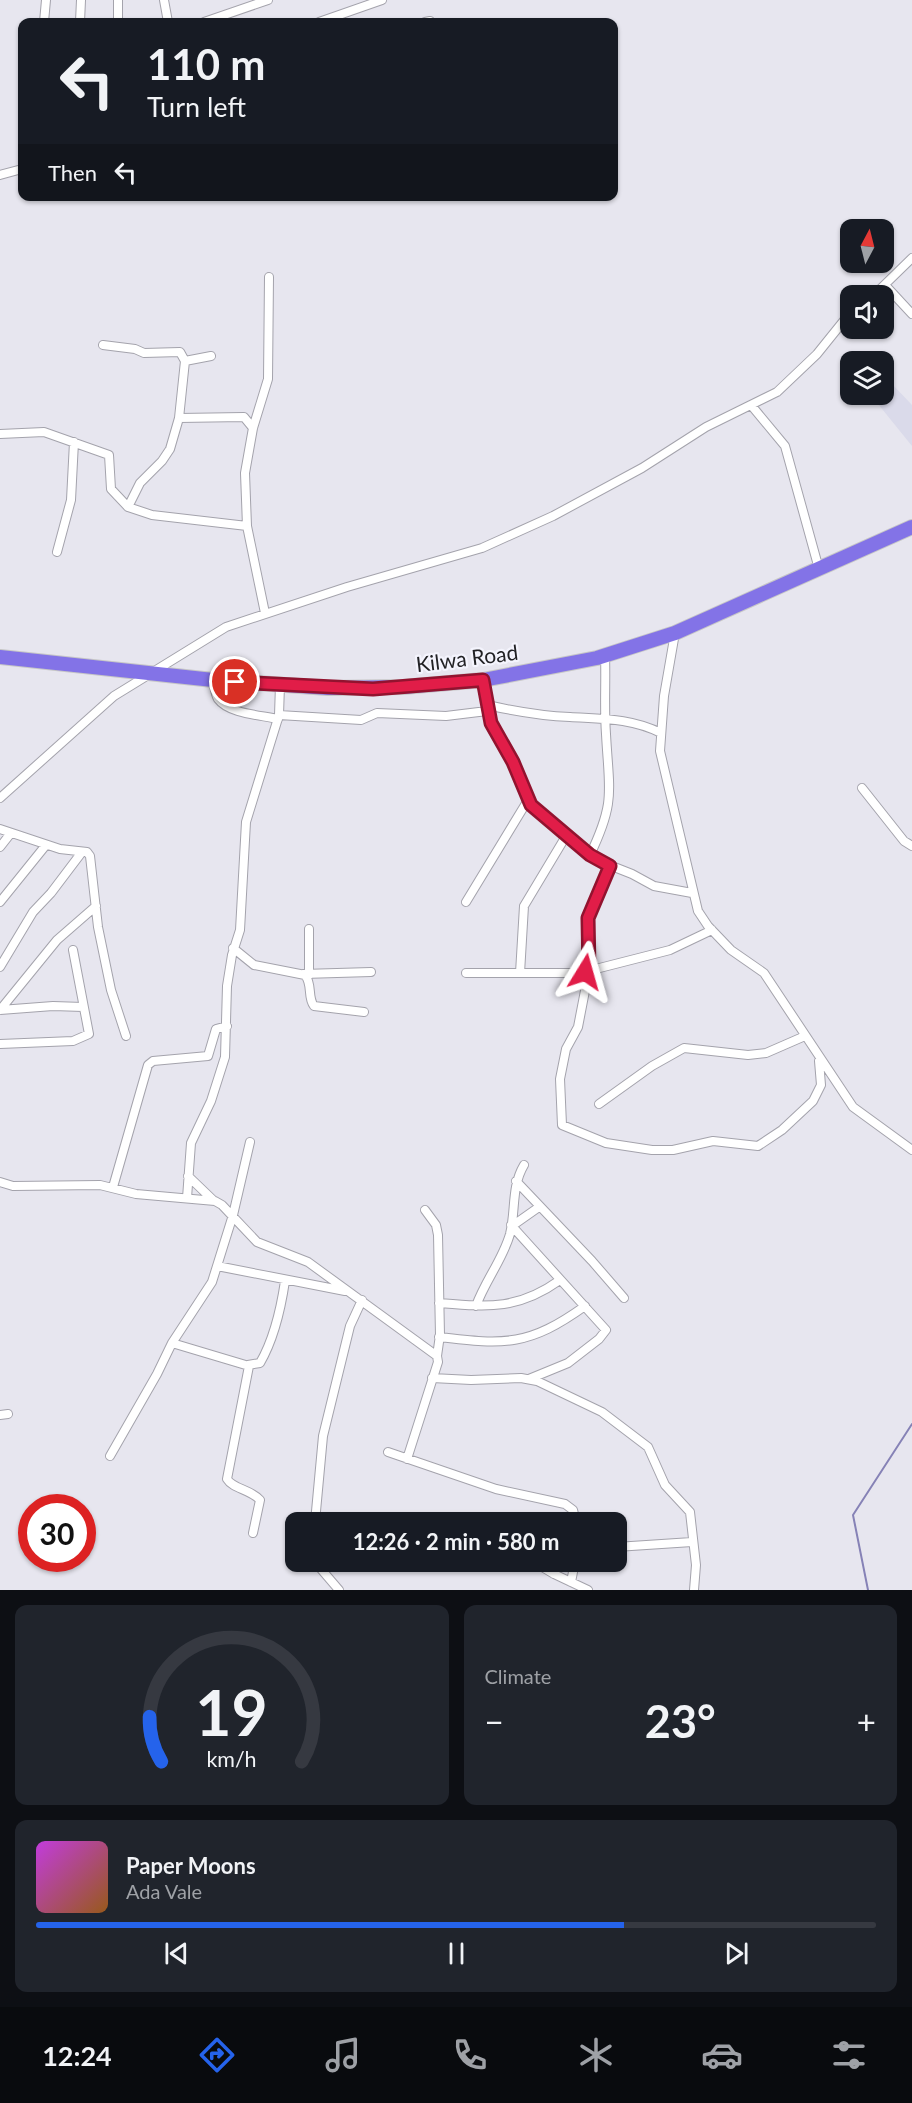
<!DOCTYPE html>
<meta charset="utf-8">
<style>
body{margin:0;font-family:Lato,sans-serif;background:#20242c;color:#f1f3f6;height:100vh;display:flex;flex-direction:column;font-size:22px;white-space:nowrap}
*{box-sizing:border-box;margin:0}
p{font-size:20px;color:#9ea1a6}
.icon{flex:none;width:33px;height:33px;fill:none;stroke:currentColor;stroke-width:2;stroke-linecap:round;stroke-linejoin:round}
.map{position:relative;height:1590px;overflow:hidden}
.panel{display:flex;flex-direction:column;gap:15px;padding:15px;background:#0d0f14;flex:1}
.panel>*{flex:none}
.top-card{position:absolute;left:18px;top:18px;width:600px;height:183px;border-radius:12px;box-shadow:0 2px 4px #0004;background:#171b24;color:#f1f3f6;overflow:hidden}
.needle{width:39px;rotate:7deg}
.controls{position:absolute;left:840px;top:219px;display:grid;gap:12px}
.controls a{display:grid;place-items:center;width:54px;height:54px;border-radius:12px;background:#171b24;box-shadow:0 2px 4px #0004;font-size:30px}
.speed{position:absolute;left:18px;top:1494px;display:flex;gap:12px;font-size:30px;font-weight:700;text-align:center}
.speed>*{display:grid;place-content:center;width:78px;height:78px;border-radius:50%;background:#171b24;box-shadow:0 2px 4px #0004;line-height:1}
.speed .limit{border:9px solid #d22;background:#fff;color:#111}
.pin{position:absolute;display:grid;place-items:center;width:51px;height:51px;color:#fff;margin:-26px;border:3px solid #fff;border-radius:50%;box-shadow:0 2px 6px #0007}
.me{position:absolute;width:66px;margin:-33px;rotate:8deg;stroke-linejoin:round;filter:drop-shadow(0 0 4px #0008)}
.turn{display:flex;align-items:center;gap:21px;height:126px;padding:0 30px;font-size:27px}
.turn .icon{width:78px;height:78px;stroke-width:2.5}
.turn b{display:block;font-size:42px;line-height:51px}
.then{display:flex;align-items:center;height:57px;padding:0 30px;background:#0003;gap:12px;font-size:22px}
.big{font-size:45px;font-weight:700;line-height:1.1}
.panel .widget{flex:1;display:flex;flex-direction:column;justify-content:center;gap:9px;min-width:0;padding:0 21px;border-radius:12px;background:#20242c}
.panel .dial{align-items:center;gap:0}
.dial svg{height:156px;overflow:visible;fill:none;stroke:#363941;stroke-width:7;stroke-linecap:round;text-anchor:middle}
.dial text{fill:#f1f3f6;stroke:none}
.song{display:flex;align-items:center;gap:18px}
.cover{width:72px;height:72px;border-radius:9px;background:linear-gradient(135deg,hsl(290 70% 55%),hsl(30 70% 35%))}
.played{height:6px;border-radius:3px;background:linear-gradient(90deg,#2563eb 70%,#363941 70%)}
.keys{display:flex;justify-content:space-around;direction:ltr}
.heat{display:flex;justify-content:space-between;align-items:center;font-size:33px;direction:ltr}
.panel .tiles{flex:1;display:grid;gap:15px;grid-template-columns:1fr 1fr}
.widget:last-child{grid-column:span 2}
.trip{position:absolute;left:285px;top:1512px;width:342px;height:60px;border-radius:12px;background:#171b24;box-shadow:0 2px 4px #0004;font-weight:700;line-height:60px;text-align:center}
.tabs{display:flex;height:96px;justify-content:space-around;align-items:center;background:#090b0e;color:#9ea1a6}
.tabs .icon{width:42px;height:42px}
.tabs .current{color:#2563eb}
.tabs b{font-size:27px;color:#f1f3f6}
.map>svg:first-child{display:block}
.built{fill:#dadaea}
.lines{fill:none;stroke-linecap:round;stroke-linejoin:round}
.stream{stroke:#8682b6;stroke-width:2}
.street-casing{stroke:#a4a3ac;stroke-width:10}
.highway-casing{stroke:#c6c6c6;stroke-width:16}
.street{stroke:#fff;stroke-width:8}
.highway{stroke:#8373e7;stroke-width:14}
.route-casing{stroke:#92132f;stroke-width:15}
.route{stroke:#e11d48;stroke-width:10}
.labels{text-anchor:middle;stroke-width:4.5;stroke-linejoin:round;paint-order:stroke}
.street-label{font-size:21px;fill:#222225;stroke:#f4f4fd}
</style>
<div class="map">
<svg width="912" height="1590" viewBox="0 0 912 1590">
<rect width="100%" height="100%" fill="#e7e6ef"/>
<path class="built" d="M 891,383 L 912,405 L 912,446 L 874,399 L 884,394 L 884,390 Z"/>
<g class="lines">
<path class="stream" d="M 868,1590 L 853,1515 L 912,1424"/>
<defs>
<path id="street" d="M 118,0 L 118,22
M 164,0 L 168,22
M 44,22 L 46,0
M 80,22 L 81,0
M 204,22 L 268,0
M 319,22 L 382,0
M 425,22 L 430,21
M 0,175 L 22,169
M 885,285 L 912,314
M 873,296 L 912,258
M 103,345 L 135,349 L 144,353 L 180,352 L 185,361
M 751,405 L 785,446 L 819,569
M 179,418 L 244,417 L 253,428
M 0,434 L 44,432 L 109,455 L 111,489 L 128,507 L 152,515 L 247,526
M 128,507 L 140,483 L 162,461 L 170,449 L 179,418 L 185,361 L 211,356
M 57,552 L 71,500 L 74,442
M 265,613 L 247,526 L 245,473 L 253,428 L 268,379 L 269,277
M 675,633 L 664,696 L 660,751 L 698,911 L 708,926 L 731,950 L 764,973 L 853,1107 L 912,1150
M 213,680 C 214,685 215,694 218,699 C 229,714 261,715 278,719
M 483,680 L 491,723 L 513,762 L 528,800 L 536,811 L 599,861 L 632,874 L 654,886 L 692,893
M 487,705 C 514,711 542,716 570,717 C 602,719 631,718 661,733
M 279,715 L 361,720 L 377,713 L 446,716 L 487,711
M 862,788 L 904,841 L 912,846
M 0,798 L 114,696 L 226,627 L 347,587 L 482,548 L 553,516 L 642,468 L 706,427 L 777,392 L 817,354 L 850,313
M 0,829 L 60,849 L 87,852 L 90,856 L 98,927 L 111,990 L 126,1036
M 0,847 L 11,833
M 590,855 C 616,801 609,791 606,734 C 604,708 606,682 605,655
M 610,866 L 588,918 L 589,970 L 578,1027 L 566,1049 L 560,1079 L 562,1125 L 606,1143 L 652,1150 L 673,1150 L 713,1141 L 758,1146 L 782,1130 L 813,1101 L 821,1085 L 819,1061
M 0,902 L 46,845
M 466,902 L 528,800
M 233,948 L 254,965 L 305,975 C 313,985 307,997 314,1006 L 364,1012
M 0,967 L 33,912 L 51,893 L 82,852
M 466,973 L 580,973 L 670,950 L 712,930
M 520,973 L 524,906 L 566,836
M 303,974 L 371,972
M 309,975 L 309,929
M 0,1010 L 57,940 L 96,906
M 0,1010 L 53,1006 L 83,1007
M 0,1044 L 73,1041 L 89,1034 L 73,950
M 599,1104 L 652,1066 L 684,1048 L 748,1055 L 766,1053 L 805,1036
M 188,1176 L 213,1200
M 516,1181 L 592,1261 L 624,1298
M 0,1182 L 13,1186 L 100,1185 L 136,1194 L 215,1201 L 222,1205 L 257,1242 L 308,1262 L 437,1356 L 438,1362 L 407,1459
M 113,1187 L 148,1065 L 153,1061 L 208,1056 L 216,1029 L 227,1026
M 187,1198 L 191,1143 L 211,1101 L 225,1057 L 227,986 L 232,955 L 240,930 L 246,822 L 279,715 L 280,685
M 425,1210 L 436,1225 L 438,1235 L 440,1335 L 437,1356
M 511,1225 L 606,1330 L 599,1339 L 568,1363 L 529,1379
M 512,1226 L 539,1207
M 217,1266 L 345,1291
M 439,1303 C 489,1307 518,1310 560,1280
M 476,1306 C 485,1281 503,1259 510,1234 C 516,1210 511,1187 524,1165
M 439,1337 C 506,1345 529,1346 585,1306
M 172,1343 L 249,1366 L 227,1479 C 233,1489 250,1489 260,1500 L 253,1533
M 248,1365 L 260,1363 C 274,1339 281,1308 285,1281
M 432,1378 L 471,1380 L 521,1378 L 537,1381 L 602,1412 L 648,1447 L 665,1485 L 690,1512 L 696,1565 L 694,1590
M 0,1415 L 8,1414
M 388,1452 L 496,1489 L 565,1504 L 573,1510 L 576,1522
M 110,1456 L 157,1374 L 172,1343 L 212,1282 L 233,1215 L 250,1142
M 315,1522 L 323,1436 L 350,1326 L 362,1300
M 616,1547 L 692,1542
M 315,1562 L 339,1590
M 534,1562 L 554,1574 L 588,1590
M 554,1574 L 557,1562
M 571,1582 L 575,1562"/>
<path id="highway" d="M 0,657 L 213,680 L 328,688 L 403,687 L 483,680 L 597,658 L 675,633 L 912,527"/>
</defs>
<use href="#street" class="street-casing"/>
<use href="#highway" class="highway-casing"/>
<use href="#street" class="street"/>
<use href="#highway" class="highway"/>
</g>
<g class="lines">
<defs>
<path id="route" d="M 235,682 L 373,689 L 483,680 L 491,723 L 513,762 L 531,805 L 590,855 L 610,866 L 588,918 L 589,970 L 585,972"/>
</defs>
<use href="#route" class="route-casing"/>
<use href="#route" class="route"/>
</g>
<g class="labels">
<g class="street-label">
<text transform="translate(467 659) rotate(-7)" y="7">Kilwa Road</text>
</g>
</g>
</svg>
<div class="controls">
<a><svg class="needle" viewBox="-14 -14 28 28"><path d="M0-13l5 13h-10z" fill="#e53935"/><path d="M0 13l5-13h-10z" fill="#9ea1a6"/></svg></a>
<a><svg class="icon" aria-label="sound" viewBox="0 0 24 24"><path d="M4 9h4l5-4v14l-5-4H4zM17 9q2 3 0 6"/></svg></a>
<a><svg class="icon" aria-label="layers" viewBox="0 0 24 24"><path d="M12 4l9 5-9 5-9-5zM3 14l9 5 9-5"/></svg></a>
</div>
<div class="speed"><div class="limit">30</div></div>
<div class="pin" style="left:235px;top:682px;background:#d93025"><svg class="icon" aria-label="arrive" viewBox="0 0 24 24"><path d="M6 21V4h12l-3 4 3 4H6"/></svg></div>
<svg class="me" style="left:585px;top:972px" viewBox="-20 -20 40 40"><path d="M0-17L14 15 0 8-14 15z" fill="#e11d48" stroke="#fff" stroke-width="4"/></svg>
<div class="trip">12:26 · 2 min · 580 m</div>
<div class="top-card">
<div class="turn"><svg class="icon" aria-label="left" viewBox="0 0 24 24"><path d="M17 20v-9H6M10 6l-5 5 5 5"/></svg><div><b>110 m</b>Turn left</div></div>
<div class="then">Then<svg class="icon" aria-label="left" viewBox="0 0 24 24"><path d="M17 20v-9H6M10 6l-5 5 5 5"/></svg></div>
</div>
</div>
<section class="panel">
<div class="tiles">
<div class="widget dial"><svg viewBox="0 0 100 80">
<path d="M14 69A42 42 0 1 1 86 69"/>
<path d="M14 69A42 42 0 0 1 8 46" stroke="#2563eb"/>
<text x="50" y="56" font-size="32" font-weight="700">19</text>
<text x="50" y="72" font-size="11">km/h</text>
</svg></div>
<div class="widget"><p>Climate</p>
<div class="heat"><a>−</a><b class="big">23°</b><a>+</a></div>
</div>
<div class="widget">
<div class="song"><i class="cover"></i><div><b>Paper Moons</b><p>Ada Vale</p></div></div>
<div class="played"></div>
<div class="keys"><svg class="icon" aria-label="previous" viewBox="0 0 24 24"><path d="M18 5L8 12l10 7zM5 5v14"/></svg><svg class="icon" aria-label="pause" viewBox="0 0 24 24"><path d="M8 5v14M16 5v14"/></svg><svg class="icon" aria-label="next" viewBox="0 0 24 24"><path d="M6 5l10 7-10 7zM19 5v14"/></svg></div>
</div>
</div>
</section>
<nav class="tabs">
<b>12:24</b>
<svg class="icon current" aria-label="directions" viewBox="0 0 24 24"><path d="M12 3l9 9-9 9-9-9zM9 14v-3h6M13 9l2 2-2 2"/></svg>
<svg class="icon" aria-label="music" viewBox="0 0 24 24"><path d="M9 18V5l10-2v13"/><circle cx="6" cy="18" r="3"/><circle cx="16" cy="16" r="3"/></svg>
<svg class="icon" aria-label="phone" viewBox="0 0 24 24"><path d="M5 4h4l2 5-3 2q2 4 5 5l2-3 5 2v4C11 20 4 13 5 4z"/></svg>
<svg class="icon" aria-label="climate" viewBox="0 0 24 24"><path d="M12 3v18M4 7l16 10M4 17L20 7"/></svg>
<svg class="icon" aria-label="car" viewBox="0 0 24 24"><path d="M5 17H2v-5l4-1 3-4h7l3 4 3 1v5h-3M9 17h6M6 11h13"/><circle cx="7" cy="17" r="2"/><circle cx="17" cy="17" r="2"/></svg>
<svg class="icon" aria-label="filters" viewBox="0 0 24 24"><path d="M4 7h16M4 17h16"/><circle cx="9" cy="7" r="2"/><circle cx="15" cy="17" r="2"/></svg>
</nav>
